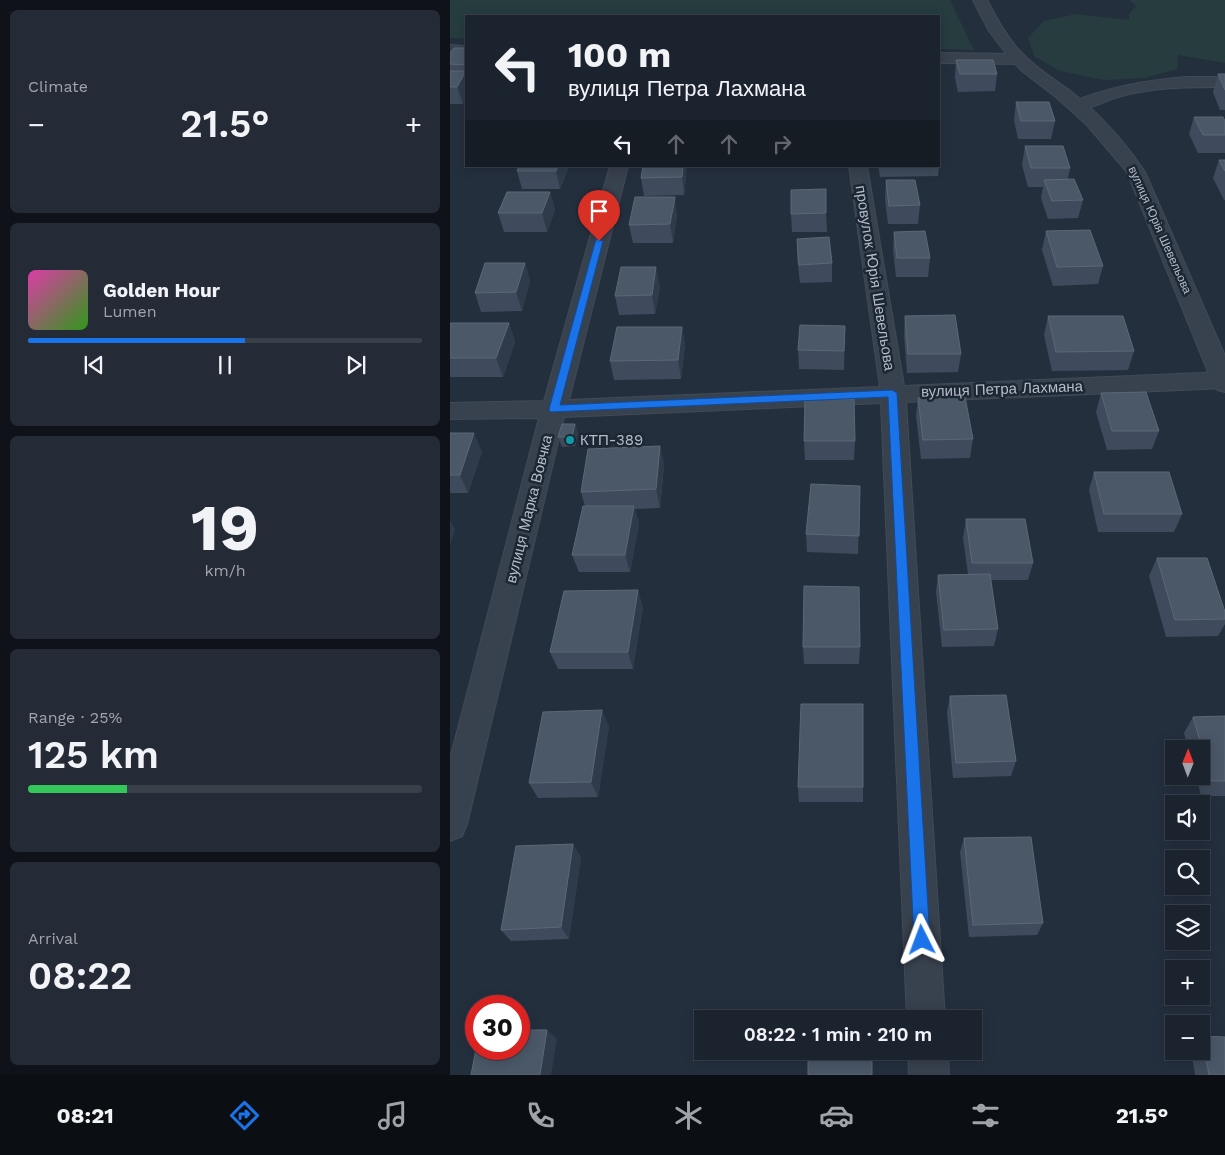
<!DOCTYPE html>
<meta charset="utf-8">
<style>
body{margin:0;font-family:"Work Sans",sans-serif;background:#242b36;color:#f1f3f6;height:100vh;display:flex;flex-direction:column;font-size:19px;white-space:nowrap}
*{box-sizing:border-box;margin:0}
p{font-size:16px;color:#a0a4aa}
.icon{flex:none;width:28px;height:28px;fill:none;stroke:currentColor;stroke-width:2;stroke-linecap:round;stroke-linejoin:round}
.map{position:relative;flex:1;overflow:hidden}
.drawer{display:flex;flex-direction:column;gap:10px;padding:10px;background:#0f1319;width:450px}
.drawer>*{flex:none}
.top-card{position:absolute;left:15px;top:15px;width:475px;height:152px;border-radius:0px;box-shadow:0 2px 12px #0003,0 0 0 1px #39404a;background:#1b232e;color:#f1f3f6;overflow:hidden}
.needle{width:32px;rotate:1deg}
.buttons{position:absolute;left:715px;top:740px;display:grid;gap:10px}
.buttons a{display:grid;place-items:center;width:45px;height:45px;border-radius:0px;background:#1b232e;box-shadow:0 2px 12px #0003,0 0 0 1px #39404a;font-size:25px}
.speed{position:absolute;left:15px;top:995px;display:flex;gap:10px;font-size:25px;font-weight:700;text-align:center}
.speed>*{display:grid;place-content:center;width:65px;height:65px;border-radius:50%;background:#1b232e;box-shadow:0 2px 12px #0003,0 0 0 1px #39404a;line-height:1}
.speed .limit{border:8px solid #d22;background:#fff;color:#111}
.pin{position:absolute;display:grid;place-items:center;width:42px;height:42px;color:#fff;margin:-51px -21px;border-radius:50% 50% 50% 0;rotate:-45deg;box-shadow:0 0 5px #0007}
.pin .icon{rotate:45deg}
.me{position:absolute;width:55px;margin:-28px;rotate:357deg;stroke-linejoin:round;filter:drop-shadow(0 0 4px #0008)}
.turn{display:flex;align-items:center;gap:18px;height:105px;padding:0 20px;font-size:22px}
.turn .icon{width:65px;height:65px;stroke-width:2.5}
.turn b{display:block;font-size:35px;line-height:42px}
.lanes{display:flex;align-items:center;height:48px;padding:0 20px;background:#0003;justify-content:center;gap:25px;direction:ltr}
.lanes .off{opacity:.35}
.big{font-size:38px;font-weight:600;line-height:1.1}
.drawer .card{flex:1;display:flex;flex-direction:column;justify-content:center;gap:8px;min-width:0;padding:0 18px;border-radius:8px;background:#242b36}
.drawer .dial{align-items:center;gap:0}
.dial b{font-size:65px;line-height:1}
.song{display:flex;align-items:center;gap:15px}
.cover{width:60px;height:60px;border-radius:8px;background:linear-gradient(135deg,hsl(320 70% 55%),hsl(110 70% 35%))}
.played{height:5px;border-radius:2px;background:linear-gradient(90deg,#1a73e8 55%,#39404a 55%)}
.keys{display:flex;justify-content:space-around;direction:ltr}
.heat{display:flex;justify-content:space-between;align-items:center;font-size:28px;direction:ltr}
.charge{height:8px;border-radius:4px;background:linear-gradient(90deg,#34c759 25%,#39404a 0)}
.trip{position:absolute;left:244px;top:1010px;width:288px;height:50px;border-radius:0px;background:#1b232e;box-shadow:0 2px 12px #0003,0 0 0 1px #39404a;font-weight:600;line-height:50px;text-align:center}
.tabs{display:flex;height:80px;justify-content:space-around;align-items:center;background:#0b0e12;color:#a0a4aa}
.tabs .icon{width:35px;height:35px}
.tabs .current{color:#1a73e8}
.tabs b{font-size:22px;color:#f1f3f6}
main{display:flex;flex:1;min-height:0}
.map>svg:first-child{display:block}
.green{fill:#263c3f}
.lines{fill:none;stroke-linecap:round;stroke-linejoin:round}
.minor-casing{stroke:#414a57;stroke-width:2}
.tertiary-casing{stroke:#414a57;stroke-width:2}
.minor{fill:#38414e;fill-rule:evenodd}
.tertiary{fill:#38414e;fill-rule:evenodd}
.wall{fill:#3f4b5c}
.shaded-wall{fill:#2f3b4b}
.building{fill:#4b5868;stroke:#5c6777}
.route{fill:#1a73e8;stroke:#114b97}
.culture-dot{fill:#0f9aa8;stroke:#1d2633;stroke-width:2}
.labels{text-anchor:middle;stroke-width:5;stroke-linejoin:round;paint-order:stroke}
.far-street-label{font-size:12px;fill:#b4bcc9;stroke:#1d2633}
.street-label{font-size:15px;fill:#b4bcc9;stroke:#1d2633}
.poi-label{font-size:15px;fill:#b4bcc9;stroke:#1d2633;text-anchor:start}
</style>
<main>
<section class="drawer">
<div class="card"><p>Climate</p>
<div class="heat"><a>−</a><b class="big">21.5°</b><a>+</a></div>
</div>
<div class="card">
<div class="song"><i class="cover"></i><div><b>Golden Hour</b><p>Lumen</p></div></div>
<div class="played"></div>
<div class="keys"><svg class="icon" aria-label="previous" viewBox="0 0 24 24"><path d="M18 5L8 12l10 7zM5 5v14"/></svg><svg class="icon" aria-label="pause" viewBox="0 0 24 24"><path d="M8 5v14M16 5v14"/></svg><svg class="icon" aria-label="next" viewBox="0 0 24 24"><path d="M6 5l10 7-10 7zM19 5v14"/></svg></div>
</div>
<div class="card dial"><b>19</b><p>km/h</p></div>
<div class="card"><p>Range · 25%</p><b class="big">125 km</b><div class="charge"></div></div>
<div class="card"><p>Arrival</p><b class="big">08:22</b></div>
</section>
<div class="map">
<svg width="775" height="1075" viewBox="0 0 775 1075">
<rect width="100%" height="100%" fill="#242f3e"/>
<path class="green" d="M 0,0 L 500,0 L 524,50 L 489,49 L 489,16 L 16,16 L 16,39 L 0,38 Z
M 680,0 L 775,0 L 775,63 L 728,55 L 727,69 L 695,78 L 653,80 L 610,71 L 584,56 L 578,38 L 594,21 L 626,14 L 679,20 L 679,14 L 686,6 Z"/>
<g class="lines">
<defs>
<path id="minor" d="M 0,45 L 16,46 L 16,56 L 0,55 Z
M 489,53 L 568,54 L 574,56 L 576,59 L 574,62 L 568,64 L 489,63 Z
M 737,77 L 775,77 L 775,87 C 739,87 702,87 668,97 C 654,101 642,108 628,111 L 622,110 L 619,106 L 622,102 C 659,87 697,80 737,77 Z
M 160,166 L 178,166 L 119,400 L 430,387 L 399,166 L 417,166 L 454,386 L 775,372 L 775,388 L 456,402 L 495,1019 L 457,1019 L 431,403 L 114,417 L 17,824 L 12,836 L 0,841 L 0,759 L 89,418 L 0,419 L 0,403 L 94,401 Z
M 458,1051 L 498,1051 L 499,1075 L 459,1075 Z"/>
<path id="tertiary" d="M 523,0 L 537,0 C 546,17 555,34 568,49 C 583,66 601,77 619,90 C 649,113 674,141 695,172 L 775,356 L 775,392 L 767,390 L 763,384 L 677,172 L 637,125 L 607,98 L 572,71 L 557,55 L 539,31 Z"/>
</defs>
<use href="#minor" class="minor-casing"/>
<use href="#tertiary" class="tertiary-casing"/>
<use href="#minor" class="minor"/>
<use href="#tertiary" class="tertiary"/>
</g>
<path class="wall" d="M 16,48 L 16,98 L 13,104 L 0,104 L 0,53 Z
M 506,60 L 547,74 L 545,91 L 508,92 L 505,78 Z
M 768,74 L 775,74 L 775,110 L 770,110 L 763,92 Z
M 566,102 L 605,121 L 601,139 L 568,139 L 564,120 Z
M 744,117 L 775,121 L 775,153 L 748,153 L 739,134 Z
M 575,146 L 620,168 L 618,179 L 633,200 L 628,218 L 598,219 L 591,198 L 593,187 L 578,187 L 572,165 Z
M 489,152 L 490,157 L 488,176 L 430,177 L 428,166 L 489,166 Z
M 769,160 L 775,160 L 775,200 L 774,200 L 763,178 Z
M 119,166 L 110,189 L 72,189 L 67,171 Z
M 193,166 L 237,166 L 234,195 L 194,196 L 191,178 Z
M 436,180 L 470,205 L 468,224 L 438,224 L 435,199 Z
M 100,192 L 105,210 L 97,232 L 54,232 L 48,213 Z
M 376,213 L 377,232 L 342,232 L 341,214 Z
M 227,215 L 223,243 L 183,243 L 179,225 Z
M 596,231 L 653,266 L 648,284 L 603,286 L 592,250 Z
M 444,232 L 480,258 L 478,277 L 446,277 L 443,250 Z
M 347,239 L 382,263 L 382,282 L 350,283 L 347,257 Z
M 75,263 L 80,281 L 72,311 L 31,312 L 25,293 Z
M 210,286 L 205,314 L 169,315 L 165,296 Z
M 455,316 L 511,354 L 508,372 L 457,373 L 454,335 Z
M 598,316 L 684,351 L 678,370 L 602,371 L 594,335 Z
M 0,323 L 59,323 L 65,342 L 53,377 L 0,377 Z
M 395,326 L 394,370 L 349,369 L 348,350 Z
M 232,327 L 235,345 L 231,379 L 164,380 L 160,361 Z
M 651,393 L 709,431 L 702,449 L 657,450 L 646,412 Z
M 468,398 L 523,439 L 520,458 L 471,459 L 466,416 Z
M 125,424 L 128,434 L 125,446 L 112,447 L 108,437 Z
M 0,433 L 32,452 L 18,493 L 0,493 Z
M 354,441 L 405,441 L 404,460 L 355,460 Z
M 210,446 L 214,465 L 210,508 L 185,509 L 189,524 L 180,572 L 129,572 L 122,555 L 135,506 L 131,492 Z
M 644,472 L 732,514 L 724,532 L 648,532 L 639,490 Z
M 410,486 L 408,554 L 357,552 L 356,534 Z
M 516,519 L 583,563 L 578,580 L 541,580 L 548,629 L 544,646 L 492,647 L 486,592 L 488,575 L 518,574 L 513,538 Z
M 707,558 L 775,612 L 775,624 L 768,636 L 716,637 L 699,576 Z
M 193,607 L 183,669 L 108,669 L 100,652 Z
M 353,647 L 410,647 L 409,664 L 354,664 Z
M 500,696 L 566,761 L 561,776 L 503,778 L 497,712 Z
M 775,716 L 775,796 L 751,796 L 746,776 L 751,776 L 751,749 L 738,749 L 734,733 L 743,717 Z
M 159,726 L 148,797 L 88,798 L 79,783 Z
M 348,787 L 413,787 L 413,802 L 349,802 Z
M 514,838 L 593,923 L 587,935 L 519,937 L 510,852 Z
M 131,857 L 119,939 L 61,941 L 51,930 Z
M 752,1036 L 775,1075 L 745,1075 L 741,1051 L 751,1051 L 751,1037 Z"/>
<path class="shaded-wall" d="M 16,71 L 16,98 L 13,104 L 7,87 Z
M 108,166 L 119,166 L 110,189 L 106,171 Z
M 233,166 L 237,166 L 234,195 L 232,177 Z
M 100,192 L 105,210 L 97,232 L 92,213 Z
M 225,197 L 227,215 L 223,243 L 220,224 Z
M 75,263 L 80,281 L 72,311 L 66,292 Z
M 206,267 L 210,286 L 205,314 L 202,295 Z
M 59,323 L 65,342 L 53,377 L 46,358 Z
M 232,327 L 235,345 L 231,379 L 228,360 Z
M 125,424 L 128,434 L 125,446 L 122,437 Z
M 24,433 L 32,452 L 18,493 L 10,475 Z
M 210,446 L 214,465 L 210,508 L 206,489 Z
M 184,506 L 189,524 L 180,572 L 175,555 Z
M 0,520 L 5,530 L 0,545 Z
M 188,590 L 193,607 L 183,669 L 178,652 Z
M 152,710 L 159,726 L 148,797 L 141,782 Z
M 123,844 L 131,857 L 119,939 L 111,927 Z
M 97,1030 L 107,1039 L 101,1075 L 90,1075 Z"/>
<path class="building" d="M 4,48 L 16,48 L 16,65 L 0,64 L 0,53 Z
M 506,60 L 543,60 L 547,74 L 510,74 Z
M 0,71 L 16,71 L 7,87 L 0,87 Z
M 768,74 L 775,74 L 775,90 Z
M 566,102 L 599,102 L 605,121 L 571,121 Z
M 744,117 L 773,117 L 775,121 L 775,135 L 753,135 Z
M 575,146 L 613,146 L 620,168 L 581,168 Z
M 769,160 L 775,160 L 775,171 Z
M 69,166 L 108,166 L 106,171 L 67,171 Z
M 193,166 L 233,166 L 232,177 L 191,178 Z
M 624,179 L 633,200 L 602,201 L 594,180 Z
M 436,180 L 465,180 L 470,205 L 439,206 Z
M 376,189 L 376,213 L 341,214 L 341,190 Z
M 57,192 L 100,192 L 92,213 L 48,213 Z
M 185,197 L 225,197 L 220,224 L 179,225 Z
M 640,230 L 653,266 L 607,267 L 596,231 Z
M 475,231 L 480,258 L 447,258 L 444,232 Z
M 379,237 L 382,263 L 349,265 L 347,239 Z
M 35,263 L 75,263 L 66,292 L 25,293 Z
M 171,267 L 206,267 L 202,295 L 165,296 Z
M 505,315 L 511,354 L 458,354 L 455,316 Z
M 598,316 L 673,316 L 684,351 L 606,352 Z
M 0,323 L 59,323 L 46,358 L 0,358 Z
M 350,325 L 395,326 L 394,351 L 348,350 Z
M 167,327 L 232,327 L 228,360 L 160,361 Z
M 696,392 L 709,431 L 662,431 L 651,393 Z
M 515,397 L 523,439 L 473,440 L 468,398 Z
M 355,399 L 404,399 L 405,441 L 354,441 Z
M 112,424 L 125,424 L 122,437 L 108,437 Z
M 0,433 L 24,433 L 10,475 L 0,475 Z
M 210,446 L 206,489 L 131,492 L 138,449 Z
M 644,472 L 719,472 L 732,514 L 654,514 Z
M 361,484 L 410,486 L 409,536 L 356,534 Z
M 133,506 L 184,506 L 175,555 L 122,555 Z
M 516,519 L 575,519 L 583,563 L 522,563 Z
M 707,558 L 757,558 L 775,612 L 775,619 L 725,620 Z
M 540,574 L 548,629 L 494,630 L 488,575 Z
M 354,586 L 409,587 L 410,647 L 353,647 Z
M 188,590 L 178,652 L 100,652 L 114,591 Z
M 556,695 L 566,761 L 506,763 L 500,696 Z
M 351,704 L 413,704 L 413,787 L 348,787 Z
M 152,710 L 141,782 L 79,783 L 93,712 Z
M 775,716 L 775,781 L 762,781 L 743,717 Z
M 581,837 L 593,923 L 523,925 L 514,838 Z
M 123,844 L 111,927 L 51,930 L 66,846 Z
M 69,1030 L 97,1030 L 90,1075 L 21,1075 L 26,1049 L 69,1049 Z
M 752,1036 L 775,1037 L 775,1075 L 759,1075 Z
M 358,1051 L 422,1051 L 422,1075 L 358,1075 Z"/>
<path class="route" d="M 146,239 L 153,241 L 110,405 L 442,390 L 447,393 L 480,940 L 477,946 L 472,948 L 467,946 L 464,940 L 438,397 L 100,412 L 99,409 Z"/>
<circle class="culture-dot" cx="120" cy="440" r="5"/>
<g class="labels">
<g class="far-street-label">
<text transform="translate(710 230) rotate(66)" y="4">вулиця Юрія Шевельова</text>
</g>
<g class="street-label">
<text transform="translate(425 278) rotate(81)" y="5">провулок Юрія Шевельова</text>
<text transform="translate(552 389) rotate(-2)" y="5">вулиця Петра Лахмана</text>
<text transform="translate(79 509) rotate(-76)" y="5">вулиця Марка Вовчка</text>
</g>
<g class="poi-label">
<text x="130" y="445">КТП-389</text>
</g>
</g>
</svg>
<div class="buttons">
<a><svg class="needle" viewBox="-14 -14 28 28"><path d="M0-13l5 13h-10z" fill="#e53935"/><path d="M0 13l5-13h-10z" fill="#a0a4aa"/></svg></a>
<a><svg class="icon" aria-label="sound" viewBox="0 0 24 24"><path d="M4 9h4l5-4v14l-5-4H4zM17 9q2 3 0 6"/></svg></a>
<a><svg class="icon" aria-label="search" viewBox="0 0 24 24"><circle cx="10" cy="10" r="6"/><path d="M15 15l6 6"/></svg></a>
<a><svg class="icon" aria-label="layers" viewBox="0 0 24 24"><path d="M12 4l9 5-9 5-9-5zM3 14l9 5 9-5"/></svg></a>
<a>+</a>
<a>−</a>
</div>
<div class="speed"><div class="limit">30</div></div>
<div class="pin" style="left:149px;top:241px;background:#d93025"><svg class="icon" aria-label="arrive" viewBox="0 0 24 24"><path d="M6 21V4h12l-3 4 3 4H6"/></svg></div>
<svg class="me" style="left:472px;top:940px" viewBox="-20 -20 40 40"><path d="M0-17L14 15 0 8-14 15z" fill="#1a73e8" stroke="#fff" stroke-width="4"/></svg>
<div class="trip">08:22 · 1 min · 210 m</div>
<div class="top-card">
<div class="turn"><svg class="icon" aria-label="left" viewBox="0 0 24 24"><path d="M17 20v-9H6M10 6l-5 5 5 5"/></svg><div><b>100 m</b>вулиця Петра Лахмана</div></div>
<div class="lanes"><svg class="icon" aria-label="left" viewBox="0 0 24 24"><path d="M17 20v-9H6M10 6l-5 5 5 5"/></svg><svg class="icon off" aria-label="ahead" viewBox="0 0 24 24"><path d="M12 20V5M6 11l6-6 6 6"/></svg><svg class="icon off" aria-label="ahead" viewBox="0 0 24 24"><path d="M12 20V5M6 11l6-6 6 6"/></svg><svg class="icon off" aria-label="right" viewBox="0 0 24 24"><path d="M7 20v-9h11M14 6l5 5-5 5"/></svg></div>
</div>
</div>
</main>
<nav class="tabs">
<b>08:21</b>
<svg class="icon current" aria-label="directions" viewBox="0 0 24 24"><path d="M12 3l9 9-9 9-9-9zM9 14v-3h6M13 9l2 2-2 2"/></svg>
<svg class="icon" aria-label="music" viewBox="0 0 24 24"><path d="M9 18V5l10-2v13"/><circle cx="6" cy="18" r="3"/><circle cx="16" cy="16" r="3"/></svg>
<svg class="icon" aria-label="phone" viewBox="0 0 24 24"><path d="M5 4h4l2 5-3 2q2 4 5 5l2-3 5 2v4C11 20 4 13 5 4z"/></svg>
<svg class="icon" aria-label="climate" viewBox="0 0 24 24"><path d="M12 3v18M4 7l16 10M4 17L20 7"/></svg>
<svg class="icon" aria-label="car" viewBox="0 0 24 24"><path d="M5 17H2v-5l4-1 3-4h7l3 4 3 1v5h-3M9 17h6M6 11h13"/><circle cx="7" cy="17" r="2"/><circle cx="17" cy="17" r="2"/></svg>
<svg class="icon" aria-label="filters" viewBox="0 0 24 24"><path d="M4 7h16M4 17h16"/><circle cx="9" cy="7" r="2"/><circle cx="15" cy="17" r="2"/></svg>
<b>21.5°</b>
</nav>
